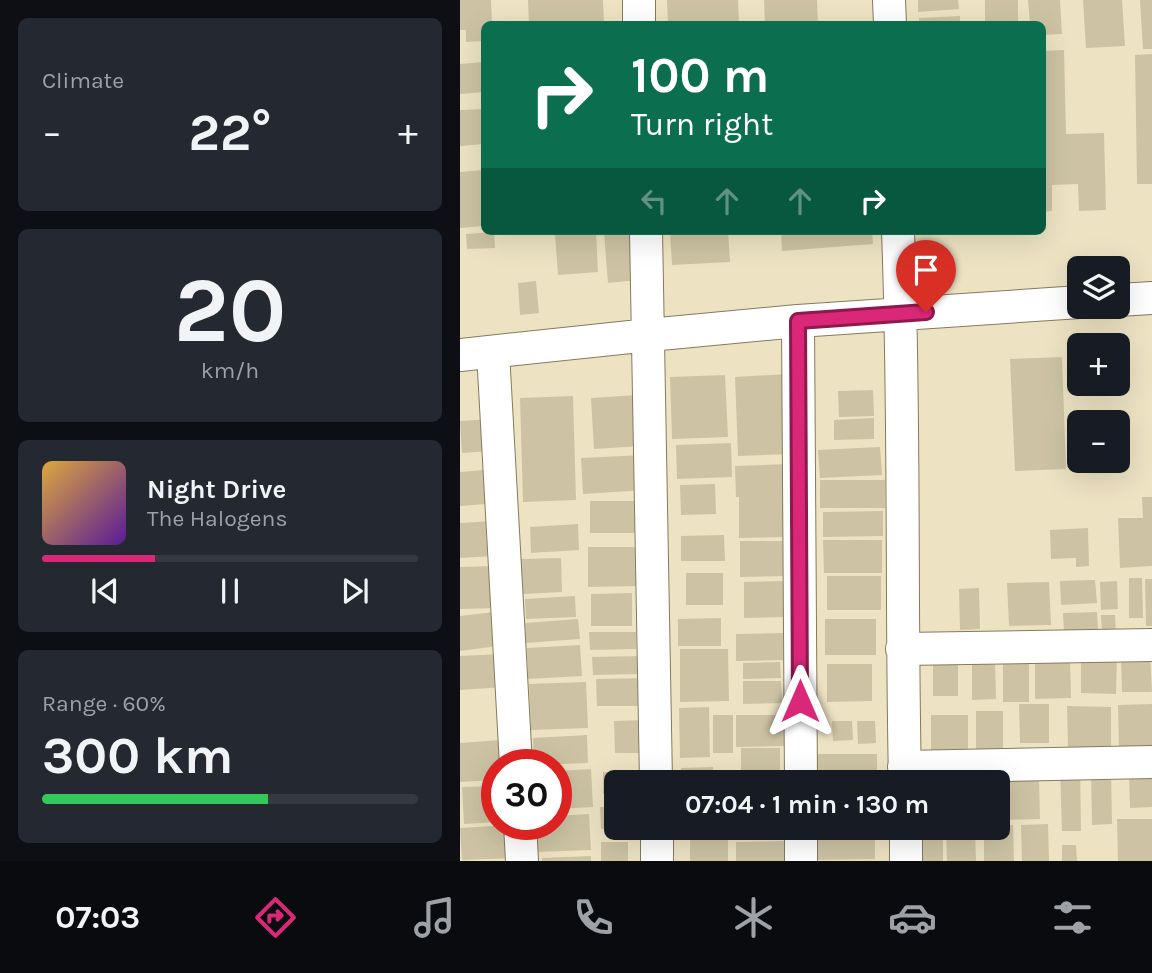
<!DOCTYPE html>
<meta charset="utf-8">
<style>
body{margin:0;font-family:Karla,sans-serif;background:#242831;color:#f1f3f6;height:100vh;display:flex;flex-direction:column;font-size:26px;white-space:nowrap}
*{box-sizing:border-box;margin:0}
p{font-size:23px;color:#9ea1a6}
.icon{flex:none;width:38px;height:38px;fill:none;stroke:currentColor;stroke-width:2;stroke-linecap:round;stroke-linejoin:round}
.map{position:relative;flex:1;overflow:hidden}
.details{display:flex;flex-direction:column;gap:18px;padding:18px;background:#0d0f14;width:460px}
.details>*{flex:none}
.hud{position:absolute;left:21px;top:21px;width:565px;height:214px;border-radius:10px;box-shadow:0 7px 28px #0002;background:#0b6e4f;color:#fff;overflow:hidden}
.buttons{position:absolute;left:607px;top:256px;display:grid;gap:14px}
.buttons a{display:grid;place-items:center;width:63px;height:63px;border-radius:10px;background:#171b24;box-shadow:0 7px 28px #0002;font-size:35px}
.speed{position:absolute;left:21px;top:749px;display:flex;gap:14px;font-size:35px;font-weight:700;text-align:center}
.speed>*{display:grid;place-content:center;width:91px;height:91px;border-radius:50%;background:#171b24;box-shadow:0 7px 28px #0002;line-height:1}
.speed .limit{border:10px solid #d22;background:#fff;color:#111}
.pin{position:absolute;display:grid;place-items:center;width:60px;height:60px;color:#fff;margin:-72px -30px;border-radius:50% 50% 50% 0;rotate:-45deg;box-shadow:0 0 7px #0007}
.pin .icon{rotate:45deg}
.me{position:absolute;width:77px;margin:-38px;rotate:0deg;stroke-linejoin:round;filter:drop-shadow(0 0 5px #0008)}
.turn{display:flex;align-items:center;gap:24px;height:147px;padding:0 35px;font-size:32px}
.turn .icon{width:91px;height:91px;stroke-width:2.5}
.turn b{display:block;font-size:49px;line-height:60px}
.lanes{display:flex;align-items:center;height:66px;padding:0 35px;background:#0003;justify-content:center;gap:35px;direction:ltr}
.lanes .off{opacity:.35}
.big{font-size:52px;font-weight:700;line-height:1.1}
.details .widget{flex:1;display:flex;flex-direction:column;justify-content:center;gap:10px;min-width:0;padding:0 24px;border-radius:10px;background:#242831}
.details .dial{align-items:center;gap:0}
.dial b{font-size:91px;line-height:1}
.song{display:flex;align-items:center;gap:21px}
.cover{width:84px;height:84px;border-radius:10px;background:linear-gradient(135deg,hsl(40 70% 55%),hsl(270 70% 35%))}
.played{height:7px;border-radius:4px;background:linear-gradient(90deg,#db2777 30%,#363941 30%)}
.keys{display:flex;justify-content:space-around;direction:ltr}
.heat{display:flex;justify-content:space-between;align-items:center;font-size:38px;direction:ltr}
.charge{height:10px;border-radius:5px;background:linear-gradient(90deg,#34c759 60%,#363941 0)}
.trip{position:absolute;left:144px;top:770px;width:406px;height:70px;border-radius:10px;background:#171b24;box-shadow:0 7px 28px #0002;font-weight:700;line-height:70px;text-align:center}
.dock{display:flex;height:112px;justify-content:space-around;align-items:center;background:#090b0e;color:#9ea1a6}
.dock .icon{width:49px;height:49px}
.dock .on{color:#db2777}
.dock b{font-size:32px;color:#f1f3f6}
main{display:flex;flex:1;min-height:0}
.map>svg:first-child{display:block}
.building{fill:#cdc3a4}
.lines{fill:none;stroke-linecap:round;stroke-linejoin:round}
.minor-casing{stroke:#847a5d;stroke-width:34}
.minor{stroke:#fff;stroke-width:32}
.route-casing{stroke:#8e194d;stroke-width:18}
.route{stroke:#db2777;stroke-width:12}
</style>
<main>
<section class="details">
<div class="widget"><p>Climate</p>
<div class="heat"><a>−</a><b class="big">22°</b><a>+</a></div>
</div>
<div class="widget dial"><b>20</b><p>km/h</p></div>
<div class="widget">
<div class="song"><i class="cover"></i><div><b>Night Drive</b><p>The Halogens</p></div></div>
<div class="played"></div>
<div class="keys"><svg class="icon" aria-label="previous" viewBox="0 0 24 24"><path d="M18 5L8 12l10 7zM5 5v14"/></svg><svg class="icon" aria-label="pause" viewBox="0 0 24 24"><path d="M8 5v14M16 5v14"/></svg><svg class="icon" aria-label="next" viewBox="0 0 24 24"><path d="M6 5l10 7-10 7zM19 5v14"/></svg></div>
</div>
<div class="widget"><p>Range · 60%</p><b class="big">300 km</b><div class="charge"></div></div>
</section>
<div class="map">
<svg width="692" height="861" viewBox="0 0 692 861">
<rect width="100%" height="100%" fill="#ede3c3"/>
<path class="building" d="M 0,0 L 31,0 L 32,24 L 24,24 L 24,41 L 6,42 L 6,30 L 0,30 Z
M 68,0 L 143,0 L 144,24 L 69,24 Z
M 207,0 L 278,0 L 279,24 L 208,24 Z
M 304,0 L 357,0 L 358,24 L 305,24 Z
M 458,0 L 498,0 L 499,9 L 458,12 Z
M 525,0 L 558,0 L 558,24 L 525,24 Z
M 568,0 L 600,0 L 602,34 L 583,35 L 583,24 L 570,24 Z
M 623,0 L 662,0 L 665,46 L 626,48 Z
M 680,0 L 692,0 L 692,49 L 683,49 Z
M 500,16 L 500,24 L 459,24 L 459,18 Z
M 604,50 L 606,134 L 644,133 L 646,210 L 619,211 L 618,184 L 592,185 L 592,211 L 583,212 L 583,51 Z
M 692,54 L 692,184 L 677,184 L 675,55 Z
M 24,62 L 24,92 L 0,94 L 0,64 Z
M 24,109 L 24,144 L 0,146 L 0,110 Z
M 24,170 L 24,226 L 0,228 L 0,172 Z
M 173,231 L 177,280 L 148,283 L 144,233 Z
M 210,231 L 268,231 L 270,262 L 212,265 Z
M 321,231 L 412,231 L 413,244 L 322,251 Z
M 34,232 L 35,248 L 7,249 L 6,234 Z
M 136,232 L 138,272 L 98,275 L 95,235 Z
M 76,281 L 79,313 L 60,315 L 58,283 Z
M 602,357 L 606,469 L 555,471 L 550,359 Z
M 328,374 L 331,454 L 278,456 L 275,377 Z
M 265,375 L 268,437 L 212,439 L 210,377 Z
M 413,390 L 414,416 L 379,417 L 378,391 Z
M 178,395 L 181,446 L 134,449 L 131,398 Z
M 113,396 L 116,500 L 63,502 L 60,398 Z
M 414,418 L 414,439 L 374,440 L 374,420 Z
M 30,419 L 32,451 L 2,453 L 0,421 Z
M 271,443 L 272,477 L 217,479 L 216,445 Z
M 420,447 L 422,475 L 360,478 L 358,450 Z
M 184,455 L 186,490 L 123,494 L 121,458 Z
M 328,464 L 327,537 L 279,538 L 279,497 L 276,497 L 275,466 Z
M 36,469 L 39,503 L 0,506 L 0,472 Z
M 360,480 L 425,480 L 425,508 L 360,508 Z
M 255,484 L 256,514 L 221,515 L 220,485 Z
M 682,497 L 692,497 L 692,566 L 660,568 L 658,518 L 683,518 Z
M 130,501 L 175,501 L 175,533 L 130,533 Z
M 423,511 L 423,536 L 363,537 L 363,512 Z
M 32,521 L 34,556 L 0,558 L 0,523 Z
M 118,524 L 119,550 L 71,553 L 70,527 Z
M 628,528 L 629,566 L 616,567 L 616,558 L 591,559 L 590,530 Z
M 264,535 L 265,561 L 221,561 L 221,536 Z
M 363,540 L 422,540 L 422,573 L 364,573 Z
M 280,541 L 329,541 L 329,576 L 280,577 Z
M 128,547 L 177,547 L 178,586 L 128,587 Z
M 101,558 L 102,592 L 63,594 L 61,559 Z
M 35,566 L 36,608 L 0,609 L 0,567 Z
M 226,573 L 263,573 L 263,605 L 226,605 Z
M 367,576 L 421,576 L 421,610 L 367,610 Z
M 669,578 L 682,578 L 683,618 L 669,618 Z
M 685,579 L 692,579 L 692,626 L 686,626 Z
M 635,580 L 637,603 L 601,605 L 600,581 Z
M 326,581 L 327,617 L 284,618 L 284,582 Z
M 657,581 L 658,609 L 641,610 L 640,582 Z
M 589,582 L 591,625 L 549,626 L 547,583 Z
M 519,588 L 520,629 L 500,630 L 499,589 Z
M 172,593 L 172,626 L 131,626 L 131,594 Z
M 115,596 L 116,617 L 66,619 L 65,599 Z
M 34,612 L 38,646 L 0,651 L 0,616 Z
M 637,612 L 638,630 L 604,632 L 603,613 Z
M 641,615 L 655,615 L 656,633 L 642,634 Z
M 261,618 L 261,646 L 218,646 L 218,619 Z
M 118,619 L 120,639 L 66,643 L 65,623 Z
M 365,619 L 416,619 L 416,655 L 365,655 Z
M 129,632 L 176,632 L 176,649 L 130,650 Z
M 323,633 L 323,660 L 276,661 L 276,634 Z
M 120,645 L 122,676 L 68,679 L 67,648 Z
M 220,649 L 268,649 L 269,701 L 220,702 Z
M 42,654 L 44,687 L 0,690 L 0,656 Z
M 473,655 L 498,655 L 498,696 L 473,696 Z
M 621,655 L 657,656 L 656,694 L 621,693 Z
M 690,655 L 692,692 L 662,692 L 661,656 Z
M 182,656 L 182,674 L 133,675 L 132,657 Z
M 512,658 L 535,658 L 536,699 L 512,700 Z
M 543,659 L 569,659 L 569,702 L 543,702 Z
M 575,659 L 610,659 L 611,698 L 575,699 Z
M 320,662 L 321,678 L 283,679 L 283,663 Z
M 367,664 L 412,664 L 412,701 L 367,702 Z
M 190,678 L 190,706 L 137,706 L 136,679 Z
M 283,681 L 321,681 L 322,703 L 283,704 Z
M 126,682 L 128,728 L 71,730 L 69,684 Z
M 559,704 L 589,704 L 589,743 L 560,743 Z
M 692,704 L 692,747 L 659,748 L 658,705 Z
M 607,706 L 651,707 L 651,751 L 608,751 Z
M 249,707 L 250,757 L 220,758 L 219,708 Z
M 516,711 L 543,711 L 543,752 L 516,752 Z
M 253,715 L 273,715 L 273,753 L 253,753 Z
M 276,715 L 326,715 L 325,746 L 276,747 Z
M 471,715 L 508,715 L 508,753 L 471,753 Z
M 185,720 L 186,753 L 155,753 L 154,721 Z
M 372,721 L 392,721 L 393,740 L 373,741 Z
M 397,721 L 415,721 L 416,743 L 398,744 Z
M 127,735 L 128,763 L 74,765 L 73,738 Z
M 40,740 L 42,765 L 37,765 L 37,780 L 0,782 L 0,743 Z
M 281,748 L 320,748 L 320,781 L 281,782 Z
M 354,754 L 417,754 L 417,776 L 354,776 Z
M 253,767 L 254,782 L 221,782 L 221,768 Z
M 620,767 L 621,831 L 602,831 L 600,768 Z
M 131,769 L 133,807 L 96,809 L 96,771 Z
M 187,771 L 188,782 L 156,782 L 156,793 L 143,794 L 143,772 Z
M 631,772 L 651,772 L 652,824 L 632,825 Z
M 692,772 L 692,807 L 670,808 L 669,773 Z
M 579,778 L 580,819 L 544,820 L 543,779 Z
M 37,786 L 37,822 L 4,824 L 2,787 Z
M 140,807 L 156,807 L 156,829 L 141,829 Z
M 129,814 L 131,850 L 78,852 L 77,824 L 96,824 L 96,816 Z
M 657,819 L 692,819 L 692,861 L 658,861 Z
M 588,824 L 589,861 L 562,861 L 561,825 Z
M 52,825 L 54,858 L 2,860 L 0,828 Z
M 537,825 L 553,825 L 554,861 L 524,861 L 524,828 L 537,828 Z
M 237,828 L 271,828 L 271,832 L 237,833 Z
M 486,830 L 515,830 L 516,861 L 487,861 Z
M 415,838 L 415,859 L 354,860 L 354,839 Z
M 461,838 L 483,838 L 483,861 L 462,861 Z
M 230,840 L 268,840 L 268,861 L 230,861 Z
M 325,841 L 325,861 L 276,861 L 276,842 Z
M 141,842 L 168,842 L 168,861 L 141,861 Z
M 602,845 L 616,845 L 617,861 L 602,861 Z
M 131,856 L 131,861 L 82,861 L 82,858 Z"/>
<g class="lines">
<defs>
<path id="minor" d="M 179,0 L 179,24
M 429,0 L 430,24
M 186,231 L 196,782
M 438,231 C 445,415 441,599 445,782
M 658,300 L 692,298
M 338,321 L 341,782
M 33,352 L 56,765
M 0,355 L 189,335 L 338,321 L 620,302
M 442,649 L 692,645
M 444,767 L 692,762
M 60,824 L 62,861
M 197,828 L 197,861
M 341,828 L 341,861
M 446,828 L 446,861"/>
</defs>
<use href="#minor" class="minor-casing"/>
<use href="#minor" class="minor"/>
</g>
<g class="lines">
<defs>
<path id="route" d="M 340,701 L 338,321 L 466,312"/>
</defs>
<use href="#route" class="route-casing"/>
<use href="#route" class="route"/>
</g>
</svg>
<div class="buttons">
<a><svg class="icon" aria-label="layers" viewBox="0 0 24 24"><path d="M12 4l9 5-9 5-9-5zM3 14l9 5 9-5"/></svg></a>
<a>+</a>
<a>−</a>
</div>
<div class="speed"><div class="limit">30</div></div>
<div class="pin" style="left:466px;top:312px;background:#d93025"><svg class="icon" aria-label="arrive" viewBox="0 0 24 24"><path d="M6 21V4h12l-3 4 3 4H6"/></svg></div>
<svg class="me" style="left:340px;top:701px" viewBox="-20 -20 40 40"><path d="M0-17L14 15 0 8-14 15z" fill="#db2777" stroke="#fff" stroke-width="4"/></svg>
<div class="trip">07:04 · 1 min · 130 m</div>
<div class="hud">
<div class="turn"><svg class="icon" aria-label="right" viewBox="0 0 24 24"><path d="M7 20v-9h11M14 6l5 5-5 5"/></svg><div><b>100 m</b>Turn right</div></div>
<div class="lanes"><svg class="icon off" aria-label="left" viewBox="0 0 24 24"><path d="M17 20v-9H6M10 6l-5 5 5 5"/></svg><svg class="icon off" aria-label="ahead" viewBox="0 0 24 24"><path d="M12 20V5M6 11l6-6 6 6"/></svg><svg class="icon off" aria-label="ahead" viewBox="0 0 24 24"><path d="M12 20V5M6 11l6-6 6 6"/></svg><svg class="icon" aria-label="right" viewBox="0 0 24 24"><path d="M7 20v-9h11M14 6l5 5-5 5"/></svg></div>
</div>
</div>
</main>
<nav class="dock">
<b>07:03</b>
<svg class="icon on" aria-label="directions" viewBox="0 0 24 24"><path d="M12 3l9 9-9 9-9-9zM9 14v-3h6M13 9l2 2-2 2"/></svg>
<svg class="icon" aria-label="music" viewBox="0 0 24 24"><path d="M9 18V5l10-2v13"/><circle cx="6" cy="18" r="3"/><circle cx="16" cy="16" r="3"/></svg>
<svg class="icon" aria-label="phone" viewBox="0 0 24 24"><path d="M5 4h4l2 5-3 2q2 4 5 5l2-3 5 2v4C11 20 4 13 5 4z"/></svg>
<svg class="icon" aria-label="climate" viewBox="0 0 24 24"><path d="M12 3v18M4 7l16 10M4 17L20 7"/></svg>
<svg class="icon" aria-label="car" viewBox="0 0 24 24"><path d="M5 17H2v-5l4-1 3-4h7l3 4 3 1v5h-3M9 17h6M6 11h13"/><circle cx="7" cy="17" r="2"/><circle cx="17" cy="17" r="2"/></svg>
<svg class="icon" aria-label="filters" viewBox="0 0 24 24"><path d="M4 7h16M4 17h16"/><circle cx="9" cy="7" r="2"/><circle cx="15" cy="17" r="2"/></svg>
</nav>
